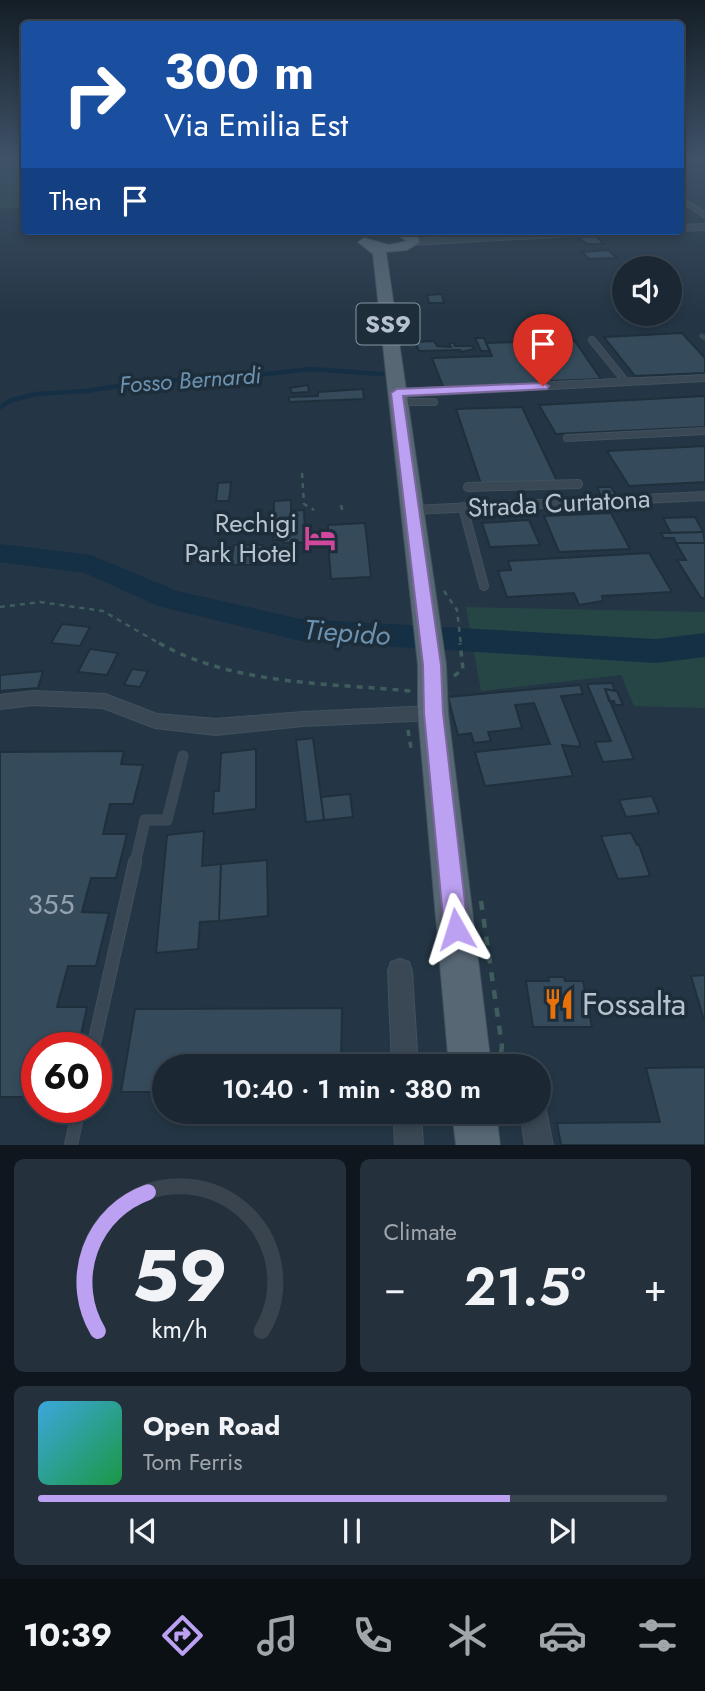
<!DOCTYPE html>
<meta charset="utf-8">
<style>
body{margin:0;font-family:Jost,sans-serif;background:#24303c;color:#f1f3f6;height:100vh;display:flex;flex-direction:column;font-size:26px;white-space:nowrap}
*{box-sizing:border-box;margin:0}
p{font-size:23px;color:#a0a6ac}
.icon{flex:none;width:38px;height:38px;fill:none;stroke:currentColor;stroke-width:2;stroke-linecap:round;stroke-linejoin:round}
.map{position:relative;height:1145px;overflow:hidden}
.details{display:flex;flex-direction:column;gap:14px;padding:14px;background:#0f161d;flex:1}
.details>*{flex:none}
.hud{position:absolute;left:21px;top:21px;width:663px;height:214px;border-radius:7px;box-shadow:0 4px 10px #0003,0 0 0 2px #39444f;background:#1a4fa0;color:#fff;overflow:hidden}
.controls{position:absolute;left:612px;top:256px;display:grid;gap:14px}
.controls a{display:grid;place-items:center;width:70px;height:70px;border-radius:50%;background:#1b2834;box-shadow:0 4px 10px #0003,0 0 0 2px #39444f;font-size:35px}
.speed{position:absolute;left:21px;top:1032px;display:flex;gap:14px;font-size:35px;font-weight:700;text-align:center}
.speed>*{display:grid;place-content:center;width:91px;height:91px;border-radius:50%;background:#1b2834;box-shadow:0 4px 10px #0003,0 0 0 2px #39444f;line-height:1}
.speed .limit{border:10px solid #d22;background:#fff;color:#111}
.pin{position:absolute;display:grid;place-items:center;width:60px;height:60px;color:#fff;margin:-72px -30px;border-radius:50% 50% 50% 0;rotate:-45deg;box-shadow:0 0 7px #0007}
.pin .icon{rotate:45deg}
.me{position:absolute;width:77px;margin:-38px;rotate:354deg;stroke-linejoin:round;filter:drop-shadow(0 0 5px #0008)}
.turn{display:flex;align-items:center;gap:24px;height:147px;padding:0 28px;font-size:32px}
.turn .icon{width:91px;height:91px;stroke-width:2.5}
.turn b{display:block;font-size:49px;line-height:60px}
.then{display:flex;align-items:center;height:66px;padding:0 28px;background:#0003;gap:14px;font-size:26px}
.big{font-size:52px;font-weight:600;line-height:1.1}
.details .tile{flex:1;display:flex;flex-direction:column;justify-content:center;gap:10px;min-width:0;padding:0 24px;border-radius:10px;background:#24303c}
.details .dial{align-items:center;gap:0}
.dial svg{height:182px;overflow:visible;fill:none;stroke:#39444f;stroke-width:7;stroke-linecap:round;text-anchor:middle}
.dial text{fill:#f1f3f6;stroke:none}
.song{display:flex;align-items:center;gap:21px}
.cover{width:84px;height:84px;border-radius:10px;background:linear-gradient(135deg,hsl(200 70% 55%),hsl(140 70% 35%))}
.played{height:7px;border-radius:4px;background:linear-gradient(90deg,#bca0f2 75%,#39444f 75%)}
.keys{display:flex;justify-content:space-around;direction:ltr}
.heat{display:flex;justify-content:space-between;align-items:center;font-size:38px;direction:ltr}
.details .tiles{flex:1;display:grid;gap:14px;grid-template-columns:1fr 1fr}
.tile:last-child{grid-column:span 2}
.trip{position:absolute;left:152px;top:1054px;width:399px;height:70px;border-radius:35px;background:#1b2834;box-shadow:0 4px 10px #0003,0 0 0 2px #39444f;font-weight:600;line-height:70px;text-align:center}
.menu{display:flex;height:112px;justify-content:space-around;align-items:center;background:#0b1015;color:#a0a6ac}
.menu .icon{width:49px;height:49px}
.menu .active{color:#bca0f2}
.menu b{font-size:32px;color:#f1f3f6}
.map>svg:first-child{display:block}
.green{fill:#264646}
.lines{fill:none;stroke-linecap:round;stroke-linejoin:round}
.stream{stroke:#152f45;stroke-width:4.5}
.river{fill:#152f45;fill-rule:evenodd}
.building{fill:#354b5b;stroke:#1f2f3c;stroke-width:2}
.service-far4-casing{stroke:#42515e;stroke-width:5}
.service-far3-casing{stroke:#42515e;stroke-width:8}
.service-far2-casing{stroke:#42515e;stroke-width:10}
.service-far1-casing{stroke:#42515e;stroke-width:11}
.service-casing{stroke:#42515e;stroke-width:14}
.minor-casing{stroke:#42515e;stroke-width:2}
.tertiary-casing{stroke:#42515e;stroke-width:2}
.primary-casing{stroke:#42515e;stroke-width:2}
.path-far2{stroke:#3f5d5c;stroke-width:2.5;stroke-dasharray:5 5;stroke-linecap:butt}
.path-far1{stroke:#3f5d5c;stroke-width:3.5;stroke-dasharray:6 6;stroke-linecap:butt}
.path{stroke:#3f5d5c;stroke-width:4.5;stroke-dasharray:9 9;stroke-linecap:butt}
.service-far4{stroke:#394854;stroke-width:4.5}
.service-far3{stroke:#394854;stroke-width:6}
.service-far2{stroke:#394854;stroke-width:8}
.service-far1{stroke:#394854;stroke-width:10}
.service{stroke:#394854;stroke-width:12}
.minor{fill:#394854;fill-rule:evenodd}
.tertiary{fill:#394854;fill-rule:evenodd}
.primary{fill:#576774;fill-rule:evenodd}
.route{fill:#bca0f2;stroke:#7a689d;stroke-width:2}
.labels{text-anchor:middle;stroke-width:7;stroke-linejoin:round;paint-order:stroke}
.far-water-label{font-size:23px;font-style:italic;fill:#6c92b0;stroke:#1d2d3a}
.shield{fill:#1d2d3a;stroke:#8895a2;stroke-width:2}
.shield-label{font-size:24px;font-weight:bold;fill:#b6c2ce}
.street-label{font-size:26px;fill:#b6c2ce;stroke:#1d2d3a}
.poi-label{font-size:26px;fill:#b6c2ce;stroke:#1d2d3a;text-anchor:end}
.water-label{font-size:28px;font-style:italic;fill:#6c92b0;stroke:#1d2d3a}
.near-number-label{font-size:28px;fill:#94a2b0}
.near-poi-label{font-size:32px;fill:#b6c2ce;stroke:#1d2d3a;text-anchor:start}
</style>
<div class="map">
<svg width="705" height="1145" viewBox="0 0 705 1145">
<rect width="100%" height="100%" fill="#243645"/>
<path class="green" d="M 24,161 L 24,207 L 0,209 L 0,162 Z
M 466,607 L 705,612 L 705,708 L 634,706 L 621,675 L 481,691 Z"/>
<g class="lines">
<path class="stream" d="M 0,407 L 12,400 L 36,394 L 86,391 L 151,381 L 232,378 L 310,369 L 382,374"/>
<path class="river" d="M 0,544 L 91,555 L 177,591 L 301,619 L 656,639 L 705,633 L 705,657 L 656,663 L 301,641 L 158,606 L 85,573 L 0,562 Z"/>
</g>
<path class="building" d="M 596,236 L 604,244 L 586,244 L 578,237 Z
M 608,250 L 617,258 L 589,259 L 582,252 Z
M 442,294 L 444,303 L 429,303 L 427,295 Z
M 682,333 L 705,358 L 705,373 L 635,376 L 604,337 Z
M 475,338 L 484,338 L 490,351 L 481,351 Z
M 574,340 L 601,379 L 552,381 L 555,385 L 444,389 L 432,358 L 492,356 L 486,343 Z
M 434,341 L 437,346 L 451,347 L 449,343 L 454,343 L 455,346 L 472,346 L 474,349 L 461,352 L 460,350 L 419,351 L 415,342 Z
M 308,385 L 309,392 L 292,393 L 290,388 Z
M 363,389 L 364,399 L 289,402 L 289,397 L 318,396 L 318,392 Z
M 705,396 L 705,427 L 556,434 L 539,405 Z
M 522,407 L 558,483 L 481,484 L 456,409 Z
M 705,446 L 705,482 L 629,486 L 607,451 Z
M 231,482 L 229,501 L 216,501 L 218,483 Z
M 597,487 L 611,487 L 616,495 L 601,496 Z
M 291,500 L 291,511 L 304,510 L 305,533 L 328,536 L 328,525 L 365,523 L 371,577 L 331,579 L 328,542 L 284,543 L 283,540 L 273,540 L 274,501 Z
M 611,513 L 630,549 L 559,552 L 544,516 Z
M 695,517 L 703,532 L 671,533 L 663,518 Z
M 529,520 L 540,545 L 490,547 L 482,523 Z
M 703,532 L 705,543 L 676,543 L 674,538 L 664,538 L 661,533 Z
M 676,543 L 705,543 L 705,598 L 701,598 L 677,560 L 686,560 Z
M 234,545 L 263,545 L 261,565 L 231,565 Z
M 649,553 L 672,592 L 602,596 L 603,601 L 579,605 L 574,593 L 507,597 L 498,571 L 511,570 L 508,561 Z
M 62,624 L 90,627 L 80,646 L 51,643 Z
M 90,649 L 118,653 L 107,675 L 78,672 Z
M 132,669 L 148,671 L 140,687 L 124,685 Z
M 43,671 L 38,688 L 1,691 L 0,694 L 0,675 Z
M 612,683 L 615,691 L 605,689 L 634,759 L 603,762 L 595,742 L 611,741 L 587,684 Z
M 580,685 L 583,694 L 561,696 L 580,744 L 579,747 L 562,745 L 573,776 L 485,786 L 475,752 L 550,744 L 534,703 L 515,705 L 522,728 L 488,732 L 491,741 L 474,743 L 471,733 L 458,735 L 448,697 Z
M 605,689 L 617,691 L 623,705 L 615,705 L 614,701 L 609,701 Z
M 313,738 L 324,820 L 306,822 L 296,740 Z
M 256,749 L 256,809 L 213,814 L 214,791 L 219,791 L 221,753 Z
M 124,751 L 121,764 L 143,765 L 133,804 L 110,804 L 103,834 L 127,834 L 116,878 L 91,878 L 82,912 L 109,913 L 96,966 L 68,966 L 57,1007 L 87,1007 L 78,1048 L 37,1048 L 37,1086 L 34,1097 L 0,1097 L 0,752 Z
M 350,794 L 353,817 L 324,820 L 321,797 Z
M 652,796 L 659,813 L 626,817 L 619,800 Z
M 204,831 L 202,866 L 221,864 L 219,921 L 200,922 L 198,949 L 156,953 L 167,835 Z
M 631,833 L 637,845 L 639,845 L 650,876 L 618,879 L 601,836 Z
M 267,860 L 268,916 L 219,921 L 221,864 Z
M 705,975 L 705,1020 L 704,1020 L 691,976 Z
M 548,977 L 564,977 L 565,981 L 583,981 L 592,1027 L 533,1027 L 526,981 L 549,981 Z
M 342,1008 L 341,1066 L 164,1066 L 164,1092 L 121,1092 L 135,1009 Z
M 705,1067 L 705,1145 L 561,1145 L 557,1123 L 660,1122 L 646,1068 Z"/>
<g class="lines">
<defs>
<path id="service-far4" d="M 702,336 L 705,338"/>
<path id="service-far3" d="M 592,340 L 626,382
M 398,402 L 434,402
M 567,438 L 705,431"/>
<path id="service-far2" d="M 468,487 L 578,484
M 463,507 L 484,586"/>
<path id="service-far1" d="M 135,864 L 145,820 L 167,820 L 183,756"/>
<path id="service" d="M 93,1048 L 135,862
M 71,1145 L 79,1108"/>
<path id="minor" d="M 681,197 L 705,212 L 705,218 L 681,202 Z
M 705,375 L 705,381 L 397,397 L 391,393 L 397,389 Z
M 705,492 L 705,500 L 413,514 L 406,510 L 413,506 Z
M 33,691 L 105,694 L 157,714 L 216,719 L 303,712 L 433,706 L 440,708 L 442,713 L 440,718 L 433,720 L 303,726 L 216,735 L 155,728 L 103,708 L 33,705 L 0,709 L 0,695 Z
M 400,959 L 409,962 L 412,971 L 418,1066 L 392,1066 L 388,971 L 391,962 Z
M 539,1099 L 544,1101 L 553,1145 L 525,1145 L 520,1111 L 539,1111 Z
M 393,1111 L 421,1111 L 423,1145 L 395,1145 Z"/>
<path id="tertiary" d="M 705,224 L 705,230 L 681,231 L 681,225 Z
M 556,231 L 613,231 L 608,234 L 414,245 L 409,242 L 414,239 Z"/>
<path id="primary" d="M 391,231 L 415,232 L 420,242 L 407,250 L 386,252 L 446,665 L 448,713 L 491,1066 L 449,1066 L 418,713 L 418,665 L 373,254 L 358,242 L 364,238 L 389,245 L 407,241 Z
M 452,1111 L 496,1111 L 500,1145 L 456,1145 Z"/>
</defs>
<use href="#service-far4" class="service-far4-casing"/>
<use href="#service-far3" class="service-far3-casing"/>
<use href="#service-far2" class="service-far2-casing"/>
<use href="#service-far1" class="service-far1-casing"/>
<use href="#service" class="service-casing"/>
<use href="#minor" class="minor-casing"/>
<use href="#tertiary" class="tertiary-casing"/>
<use href="#primary" class="primary-casing"/>
<path class="path-far2" d="M 302,473 L 304,504 L 314,510
M 341,505 L 343,514
M 444,591 L 457,610 L 461,645
M 0,607 L 40,602 L 103,611 L 162,645"/>
<path class="path-far1" d="M 159,643 C 233,685 328,683 411,691
M 454,676 L 463,669 L 460,643
M 408,730 L 411,748"/>
<path class="path" d="M 481,901 L 502,1046 L 500,1061"/>
<use href="#service-far4" class="service-far4"/>
<use href="#service-far3" class="service-far3"/>
<use href="#service-far2" class="service-far2"/>
<use href="#service-far1" class="service-far1"/>
<use href="#service" class="service"/>
<use href="#minor" class="minor"/>
<use href="#tertiary" class="tertiary"/>
<use href="#primary" class="primary"/>
</g>
<linearGradient id="sky" x2="0" y2="1"><stop stop-color="#141e26"/><stop offset="0.5" stop-color="#3f5268"/><stop offset="1" stop-color="#3f5268" stop-opacity="0"/></linearGradient>
<rect width="705" height="317" fill="url(#sky)"/>
<path class="route" d="M 543,383 L 549,386 L 547,389 L 403,396 L 441,665 L 443,713 L 468,929 L 464,937 L 456,941 L 447,937 L 444,929 L 424,713 L 423,665 L 391,393 L 397,389 Z"/>
<defs>
<symbol id="hotel-bare" viewBox="-9 -9 18 18"><path d="M-6-4.5h1.5V1H6V5H4.5V3h-9V5H-6ZM-4 0a1.8 1.8 0 1 1 3.6 0ZM.5 0V-2.5h3Q6-2.5 6 0Z" fill="#d1479c" stroke="#1d2d3a" stroke-width="2.5" paint-order="stroke"/></symbol>
<symbol id="restaurant-bare" viewBox="-9 -9 18 18"><path d="M-5-6h1v4h1v-4h1v4h1v-4h1v5L-1.5 .5V6h-2V.5L-5-1ZM5-6V6H3V1.5H1.5Q1.5-4 5-6Z" fill="#e8710a" stroke="#1d2d3a" stroke-width="2.5" paint-order="stroke"/></symbol>
</defs>
<g fill-rule="evenodd">
<use href="#hotel-bare" x="298" y="516" width="44" height="44"/>
<use href="#restaurant-bare" x="537" y="982" width="44" height="44"/>
</g>
<g class="labels">
<g class="far-water-label">
<text transform="translate(190 380) rotate(-4)" y="8">Fosso Bernardi</text>
</g>
<rect class="shield" x="356.5" y="303.5" width="63" height="41" rx="5"/>
<g class="shield-label">
<text x="388" y="332">SS9</text>
</g>
<g class="street-label">
<text transform="translate(559 503) rotate(-3)" y="9">Strada Curtatona</text>
</g>
<g class="poi-label">
<text x="297" y="532">Rechigi<tspan x="297" dy="30">Park Hotel</tspan></text>
</g>
<g class="water-label">
<text transform="translate(347 632) rotate(4)" y="10">Tiepido</text>
</g>
<g class="near-number-label">
<text x="51" y="914">355</text>
</g>
<g class="near-poi-label">
<text x="582" y="1015">Fossalta</text>
</g>
</g>
</svg>
<div class="controls">
<a><svg class="icon" aria-label="sound" viewBox="0 0 24 24"><path d="M4 9h4l5-4v14l-5-4H4zM17 9q2 3 0 6"/></svg></a>
</div>
<div class="speed"><div class="limit">60</div></div>
<div class="pin" style="left:543px;top:386px;background:#d93025"><svg class="icon" aria-label="arrive" viewBox="0 0 24 24"><path d="M6 21V4h12l-3 4 3 4H6"/></svg></div>
<svg class="me" style="left:456px;top:929px" viewBox="-20 -20 40 40"><path d="M0-17L14 15 0 8-14 15z" fill="#bca0f2" stroke="#fff" stroke-width="4"/></svg>
<div class="trip">10:40 · 1 min · 380 m</div>
<div class="hud">
<div class="turn"><svg class="icon" aria-label="right" viewBox="0 0 24 24"><path d="M7 20v-9h11M14 6l5 5-5 5"/></svg><div><b>300 m</b>Via Emilia Est</div></div>
<div class="then">Then<svg class="icon" aria-label="arrive" viewBox="0 0 24 24"><path d="M6 21V4h12l-3 4 3 4H6"/></svg></div>
</div>
</div>
<section class="details">
<div class="tiles">
<div class="tile dial"><svg viewBox="0 0 100 80">
<path d="M14 69A42 42 0 1 1 86 69"/>
<path d="M14 69A42 42 0 0 1 36 8" stroke="#bca0f2"/>
<text x="50" y="56" font-size="32" font-weight="700">59</text>
<text x="50" y="72" font-size="11">km/h</text>
</svg></div>
<div class="tile"><p>Climate</p>
<div class="heat"><a>−</a><b class="big">21.5°</b><a>+</a></div>
</div>
<div class="tile">
<div class="song"><i class="cover"></i><div><b>Open Road</b><p>Tom Ferris</p></div></div>
<div class="played"></div>
<div class="keys"><svg class="icon" aria-label="previous" viewBox="0 0 24 24"><path d="M18 5L8 12l10 7zM5 5v14"/></svg><svg class="icon" aria-label="pause" viewBox="0 0 24 24"><path d="M8 5v14M16 5v14"/></svg><svg class="icon" aria-label="next" viewBox="0 0 24 24"><path d="M6 5l10 7-10 7zM19 5v14"/></svg></div>
</div>
</div>
</section>
<nav class="menu">
<b>10:39</b>
<svg class="icon active" aria-label="directions" viewBox="0 0 24 24"><path d="M12 3l9 9-9 9-9-9zM9 14v-3h6M13 9l2 2-2 2"/></svg>
<svg class="icon" aria-label="music" viewBox="0 0 24 24"><path d="M9 18V5l10-2v13"/><circle cx="6" cy="18" r="3"/><circle cx="16" cy="16" r="3"/></svg>
<svg class="icon" aria-label="phone" viewBox="0 0 24 24"><path d="M5 4h4l2 5-3 2q2 4 5 5l2-3 5 2v4C11 20 4 13 5 4z"/></svg>
<svg class="icon" aria-label="climate" viewBox="0 0 24 24"><path d="M12 3v18M4 7l16 10M4 17L20 7"/></svg>
<svg class="icon" aria-label="car" viewBox="0 0 24 24"><path d="M5 17H2v-5l4-1 3-4h7l3 4 3 1v5h-3M9 17h6M6 11h13"/><circle cx="7" cy="17" r="2"/><circle cx="17" cy="17" r="2"/></svg>
<svg class="icon" aria-label="filters" viewBox="0 0 24 24"><path d="M4 7h16M4 17h16"/><circle cx="9" cy="7" r="2"/><circle cx="15" cy="17" r="2"/></svg>
</nav>
